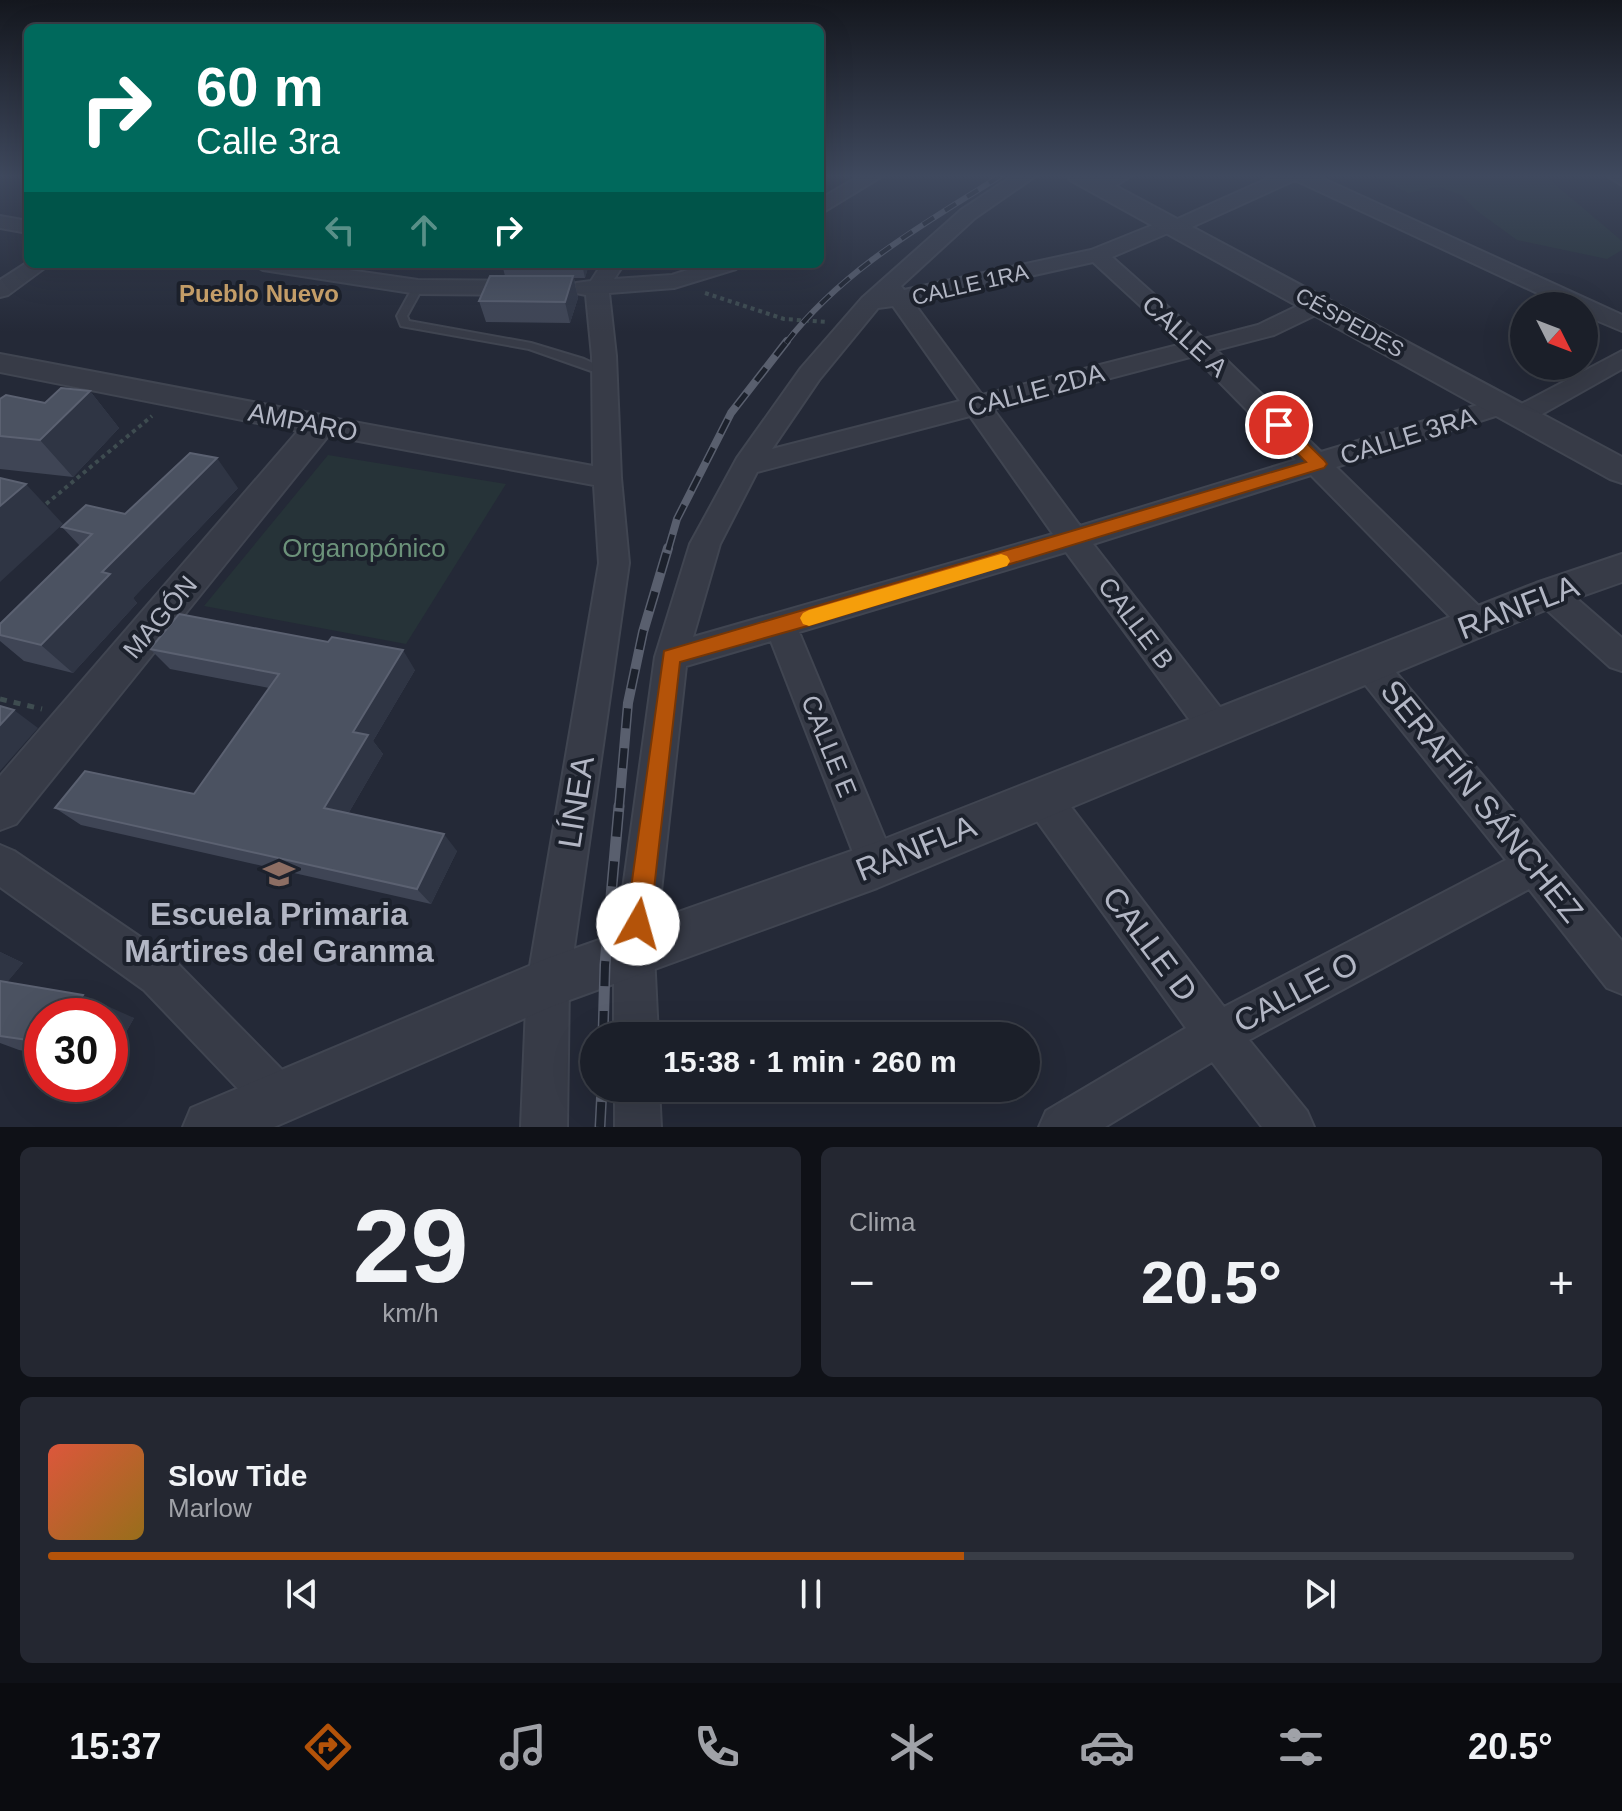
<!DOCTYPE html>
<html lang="es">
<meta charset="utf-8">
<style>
body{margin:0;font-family:Helvetica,sans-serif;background:#242731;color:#f1f3f6;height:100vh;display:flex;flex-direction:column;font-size:30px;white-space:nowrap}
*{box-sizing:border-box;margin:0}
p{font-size:26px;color:#a0a2a8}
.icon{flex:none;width:44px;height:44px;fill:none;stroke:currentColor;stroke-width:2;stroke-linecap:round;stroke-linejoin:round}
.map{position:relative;height:1127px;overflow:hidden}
.side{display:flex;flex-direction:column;gap:20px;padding:20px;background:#0f1117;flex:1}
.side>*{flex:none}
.guide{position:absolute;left:24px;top:24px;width:800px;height:244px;border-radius:12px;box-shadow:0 8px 32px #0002,0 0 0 2px #393d46;background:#00695c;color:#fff;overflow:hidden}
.needle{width:52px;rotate:132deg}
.buttons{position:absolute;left:1510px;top:292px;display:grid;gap:16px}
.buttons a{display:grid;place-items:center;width:88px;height:88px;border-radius:50%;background:#1b1f29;box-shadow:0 8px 32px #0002,0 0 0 2px #393d46;font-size:40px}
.speed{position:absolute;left:24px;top:998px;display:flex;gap:16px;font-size:40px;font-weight:700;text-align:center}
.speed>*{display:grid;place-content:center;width:104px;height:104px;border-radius:50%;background:#1b1f29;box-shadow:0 8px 32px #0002,0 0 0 2px #393d46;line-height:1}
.speed .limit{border:12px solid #d22;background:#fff;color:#111}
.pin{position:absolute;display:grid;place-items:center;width:68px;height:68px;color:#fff;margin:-34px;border:4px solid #fff;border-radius:50%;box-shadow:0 2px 8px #0007}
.me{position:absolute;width:88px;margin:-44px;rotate:7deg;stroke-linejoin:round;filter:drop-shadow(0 0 6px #0008)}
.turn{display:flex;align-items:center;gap:28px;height:168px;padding:0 40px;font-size:36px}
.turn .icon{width:104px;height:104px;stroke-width:2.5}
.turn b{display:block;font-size:56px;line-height:68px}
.lanes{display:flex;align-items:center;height:76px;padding:0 40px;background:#0003;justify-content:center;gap:40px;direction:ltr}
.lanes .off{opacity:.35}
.big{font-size:60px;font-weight:600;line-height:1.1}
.side .tile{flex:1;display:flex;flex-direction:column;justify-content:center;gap:12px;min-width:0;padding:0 28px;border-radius:12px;background:#242731}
.side .dial{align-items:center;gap:0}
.dial b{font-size:104px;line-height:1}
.song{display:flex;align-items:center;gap:24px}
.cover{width:96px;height:96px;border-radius:12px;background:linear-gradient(135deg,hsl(10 70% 55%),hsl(40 70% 35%))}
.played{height:8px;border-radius:4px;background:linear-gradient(90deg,#b45309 60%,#393d46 60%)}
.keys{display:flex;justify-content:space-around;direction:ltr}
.heat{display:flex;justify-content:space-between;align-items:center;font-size:44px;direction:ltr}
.side .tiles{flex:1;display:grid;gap:20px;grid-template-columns:1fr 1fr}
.tile:last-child{grid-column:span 2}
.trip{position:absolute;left:580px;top:1022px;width:460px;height:80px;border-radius:40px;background:#1b1f29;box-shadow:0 8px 32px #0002,0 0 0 2px #393d46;font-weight:600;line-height:80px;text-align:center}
.dock{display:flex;height:128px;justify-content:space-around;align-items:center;background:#0b0c10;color:#a0a2a8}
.dock .icon{width:56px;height:56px}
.dock .selected{color:#b45309}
.dock b{font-size:36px;color:#f1f3f6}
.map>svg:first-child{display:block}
.green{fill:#263338}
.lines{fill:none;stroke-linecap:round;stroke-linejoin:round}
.service-casing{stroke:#404551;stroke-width:4}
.minor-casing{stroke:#404551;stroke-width:4}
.tertiary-casing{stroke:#404551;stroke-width:4}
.path-far1{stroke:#3e4c50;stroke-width:4;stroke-dasharray:4 4;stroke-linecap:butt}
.path{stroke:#3e4c50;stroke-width:5;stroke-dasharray:7 7;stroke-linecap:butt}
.service{fill:#373b47;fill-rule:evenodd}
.minor{fill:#373b47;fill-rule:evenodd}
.tertiary{fill:#373b47;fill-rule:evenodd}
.rail-far3-casing{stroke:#595f6e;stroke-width:6}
.rail-far2-casing{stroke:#595f6e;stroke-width:8}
.rail-far1-casing{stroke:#595f6e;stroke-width:10}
.rail-casing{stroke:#595f6e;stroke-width:11}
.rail-far3{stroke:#1c212c;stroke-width:4;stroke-dasharray:13;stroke-linecap:butt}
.rail-far2{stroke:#1c212c;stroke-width:5;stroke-dasharray:16;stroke-linecap:butt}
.rail-far1{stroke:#1c212c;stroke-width:7;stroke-dasharray:20;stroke-linecap:butt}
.rail{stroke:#1c212c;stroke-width:8;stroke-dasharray:25;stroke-linecap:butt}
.wall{fill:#3f4555}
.shaded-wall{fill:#2f3544}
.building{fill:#4b5261;stroke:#5b6171;stroke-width:2}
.route{fill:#b45309;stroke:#753606;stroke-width:2}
.slow{fill:#f59e0b}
.labels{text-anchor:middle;stroke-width:8;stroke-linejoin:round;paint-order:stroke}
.far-street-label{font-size:22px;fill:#b2b6c4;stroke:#1c212c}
.far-neighbourhood-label{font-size:24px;font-weight:bold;fill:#c7a06a;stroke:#1c212c}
.street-label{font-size:26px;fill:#b2b6c4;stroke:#1c212c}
.park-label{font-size:26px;fill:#6c927a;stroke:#1c212c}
.near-street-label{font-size:32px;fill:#b2b6c4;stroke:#1c212c}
.near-poi-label{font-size:32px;font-weight:bold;fill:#b2b6c4;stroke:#1c212c}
</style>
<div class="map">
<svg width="1622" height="1127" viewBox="0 0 1622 1127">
<rect width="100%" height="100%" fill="#242937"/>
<path class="green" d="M 1374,175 L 1544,175 L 1622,241 L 1622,250 L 1607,259 L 1517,240 L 1477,211 L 1461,195 L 1439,187 L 1408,193 Z
M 328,455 L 506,484 L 406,644 L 204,606 Z"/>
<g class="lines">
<defs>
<path id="service" d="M 418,284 L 423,287 L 407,316 L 409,321 L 531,343 L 584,359 L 610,371 L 608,374 L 600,374 L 529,349 L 401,326 L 397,316 L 413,287 Z"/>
<path id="minor" d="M 861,175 L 884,175 L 820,214 L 820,199 Z
M 1014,175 L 1037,175 L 975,218 L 901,286 L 904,290 L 1091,250 L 1158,223 L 1173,221 L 1276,175 L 1315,175 L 1622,315 L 1622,331 L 1584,315 L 1584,306 L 1565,306 L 1295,180 L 1183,231 L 1168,233 L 1112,257 L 1204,339 L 1258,325 L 1312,299 L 1328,299 L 1331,304 L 1328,309 L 1274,335 L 1216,350 L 1321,452 L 1501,398 L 1510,400 L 1512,409 L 1622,351 L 1622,369 L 1528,422 L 1519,425 L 1510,422 L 1506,416 L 1508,412 L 1336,467 L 1487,614 L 1492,623 L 1487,632 L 1476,636 L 1465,632 L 1311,475 L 1093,544 L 1227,716 L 1232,727 L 1227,738 L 1215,742 L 1203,738 L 1066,552 L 799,632 L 896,865 L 891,878 L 877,884 L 863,878 L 771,641 L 686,666 L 654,954 L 658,1036 L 614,1036 L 614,954 L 655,657 L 690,544 L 737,458 L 801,368 L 862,298 L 961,210 ZM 1093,262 L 1182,344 L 982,395 L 913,302 ZM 893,306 L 960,401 L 772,449 L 819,380 L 878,308 ZM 1194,356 L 1296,460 L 1080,526 L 993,409 ZM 970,416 L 1053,534 L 693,637 L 720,544 L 757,472 Z
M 1108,175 L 1132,175 L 1109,190 L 1095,190 L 1092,186 Z
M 1606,175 L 1622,175 L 1622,185 Z
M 0,216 L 28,221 L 28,233 L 0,228 Z
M 28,262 L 50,264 L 8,295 L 0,297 L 0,280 Z
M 252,264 L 307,264 L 418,280 L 524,281 L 535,288 L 524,295 L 418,294 L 263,270 Z
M 602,264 L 624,264 L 614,279 L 672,275 L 706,264 L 739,264 L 736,269 L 674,288 L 609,293 L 616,356 L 621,478 L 629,563 L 569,983 L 567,1127 L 521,1127 L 527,983 L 599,563 L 594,485 L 321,434 L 312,431 L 308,425 L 312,419 L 321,416 L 593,466 L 592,356 L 586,295 L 576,293 L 573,288 L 576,283 L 591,281 Z
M 1549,581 L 1560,584 L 1622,638 L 1622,671 L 1610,667 L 1538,602 L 1534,593 L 1538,584 Z
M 1371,653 L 1383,657 L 1622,941 L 1622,994 L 1607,988 L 1529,889 L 1249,1040 L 1307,1111 L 1314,1127 L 1262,1127 L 1212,1062 L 1105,1127 L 1039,1127 L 1046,1111 L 1186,1028 L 1029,810 L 1024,798 L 1029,786 L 1042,781 L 1055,786 L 1224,1007 L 1506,860 L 1359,677 L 1355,667 L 1359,657 Z
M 0,845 L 14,851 L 174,960 L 294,1082 L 300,1098 L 294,1114 L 278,1120 L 262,1114 L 144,990 L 0,887 Z
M 615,1088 L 659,1088 L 661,1127 L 615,1127 Z"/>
<path id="tertiary" d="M 1066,175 L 1095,175 L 1622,457 L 1622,483 L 1610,479 L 1070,180 Z
M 0,354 L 321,415 L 332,418 L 337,425 L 16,824 L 0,830 L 0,776 L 298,431 L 0,372 Z
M 1622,554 L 1622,582 L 1562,603 L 877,888 L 553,1006 L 274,1127 L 183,1127 L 191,1108 L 548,958 L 877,842 L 1536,583 Z"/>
</defs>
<use href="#service" class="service-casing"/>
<use href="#minor" class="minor-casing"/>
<use href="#tertiary" class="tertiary-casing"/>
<path class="path-far1" d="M 705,293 L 784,319 L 827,322
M 40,509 L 152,416"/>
<path class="path" d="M 0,699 L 42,709"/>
<use href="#service" class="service"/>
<use href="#minor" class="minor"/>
<use href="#tertiary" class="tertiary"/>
<defs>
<path id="rail-far3" d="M 786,343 C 843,269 924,224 1002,175"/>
<path id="rail-far2" d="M 668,550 L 677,519 L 731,413 L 787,341"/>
<path id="rail-far1" d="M 619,808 L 628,703 L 643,632 L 668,548"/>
<path id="rail" d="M 603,1036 L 605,965 L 619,806
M 600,1127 L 602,1088"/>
</defs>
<use href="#rail-far3" class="rail-far3-casing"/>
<use href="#rail-far2" class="rail-far2-casing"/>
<use href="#rail-far1" class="rail-far1-casing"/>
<use href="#rail" class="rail-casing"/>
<use href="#rail-far3" class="rail-far3"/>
<use href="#rail-far2" class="rail-far2"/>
<use href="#rail-far1" class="rail-far1"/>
<use href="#rail" class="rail"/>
</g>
<path class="wall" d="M 502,264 L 589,264 L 585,278 L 574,278 L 578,298 L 570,323 L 486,322 L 479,301 L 505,276 Z
M 90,391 L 119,428 L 73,477 L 0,469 L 0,399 L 45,403 Z
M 238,488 L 133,598 L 137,603 L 73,673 L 24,661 L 0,641 L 0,624 L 80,546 L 62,527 L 125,514 Z
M 150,649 L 415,670 L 373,741 L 383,754 L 348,814 L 457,851 L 431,904 L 81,825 L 55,808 L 194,794 L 269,688 L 170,669 Z
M 0,952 L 23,963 L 7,982 L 134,1018 L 110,1060 L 110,1016 L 42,1016 L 42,1054 L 19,1050 L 0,1043 Z"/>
<path class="shaded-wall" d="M 582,264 L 589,264 L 585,278 Z
M 573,276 L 578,298 L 570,323 L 565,302 Z
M 90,391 L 119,428 L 73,477 L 40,440 Z
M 217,458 L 238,488 L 133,598 L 137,603 L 73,673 L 41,645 L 102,572 Z
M 26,484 L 63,524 L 0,582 L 0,506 Z
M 403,650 L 415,670 L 373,741 L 383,754 L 341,826 L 324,808 L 353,732 Z
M 14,710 L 38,728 L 0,771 L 0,725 Z
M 444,834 L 457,851 L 431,904 L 417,889 Z
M 0,952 L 23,963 L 0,991 Z
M 83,995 L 134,1018 L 110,1060 L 110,1016 L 70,1016 Z"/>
<path class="building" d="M 490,276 L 573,276 L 565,302 L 479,301 Z
M 61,388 L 90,391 L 40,440 L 0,436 L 0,399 L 6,395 L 45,403 Z
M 190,453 L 217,458 L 102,572 L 110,574 L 41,645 L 0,635 L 0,624 L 92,534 L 62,527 L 86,505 L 125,514 Z
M 0,478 L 26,484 L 0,506 Z
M 179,614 L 328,642 L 332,637 L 403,650 L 353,732 L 368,735 L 324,808 L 444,834 L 417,889 L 55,808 L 85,771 L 194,794 L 279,674 L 150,649 Z
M 0,706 L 14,710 L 0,725 Z
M 0,981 L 83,995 L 70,1016 L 42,1016 L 42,1042 L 0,1036 Z"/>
<linearGradient id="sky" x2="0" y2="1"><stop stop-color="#14171e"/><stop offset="0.53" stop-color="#3f495e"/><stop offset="1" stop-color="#3f495e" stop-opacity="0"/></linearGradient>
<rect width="1622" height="332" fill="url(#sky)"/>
<path class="route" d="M 1279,420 L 1284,421 L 1324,460 L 1327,464 L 1324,468 L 811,625 L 680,662 L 650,924 L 647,933 L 638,937 L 629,933 L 626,924 L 664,651 L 1306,462 L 1273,429 L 1273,421 Z"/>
<path class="slow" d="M 1001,554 L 1007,556 L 1010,561 L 1007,566 L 809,626 L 803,624 L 800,618 L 803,613 L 809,610 Z"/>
<defs>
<symbol id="school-bare" viewBox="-9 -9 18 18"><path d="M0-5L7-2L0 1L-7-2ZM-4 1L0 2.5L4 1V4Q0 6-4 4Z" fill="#8d6e63" stroke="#1c212c" stroke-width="2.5" paint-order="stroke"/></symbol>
</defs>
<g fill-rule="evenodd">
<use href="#school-bare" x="257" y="852" width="44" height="44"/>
</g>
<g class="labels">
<g class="far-street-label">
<text transform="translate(970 284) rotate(-13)" y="8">CALLE 1RA</text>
<text transform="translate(1350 322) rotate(29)" y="8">CÉSPEDES</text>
</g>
<g class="far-neighbourhood-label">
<text x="259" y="302">Pueblo Nuevo</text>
</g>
<g class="street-label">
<text transform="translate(1185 336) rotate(43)" y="9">CALLE A</text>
<text transform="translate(1036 390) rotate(-15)" y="9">CALLE 2DA</text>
<text transform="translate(303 422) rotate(11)" y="9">AMPARO</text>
<text transform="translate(1408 436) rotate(-17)" y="9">CALLE 3RA</text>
<text transform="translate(160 617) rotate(-50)" y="9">MAGÓN</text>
<text transform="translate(1136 623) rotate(53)" y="9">CALLE B</text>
<text transform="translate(829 746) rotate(68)" y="9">CALLE E</text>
</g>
<g class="park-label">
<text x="364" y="557">Organopónico</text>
</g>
<g class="near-street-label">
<text transform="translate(1518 607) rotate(-21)" y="11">RANFLA</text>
<text transform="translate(1482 801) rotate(51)" y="11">SERAFÍN SÁNCHEZ</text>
<text transform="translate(576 802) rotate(-81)" y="11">LÍNEA</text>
<text transform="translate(916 848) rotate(-22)" y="11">RANFLA</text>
<text transform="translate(1150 944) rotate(53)" y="11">CALLE D</text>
<text transform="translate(1296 992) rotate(-28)" y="11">CALLE O</text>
</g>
<g class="near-poi-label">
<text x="279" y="925">Escuela Primaria<tspan x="279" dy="37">Mártires del Granma</tspan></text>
</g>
</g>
</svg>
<div class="buttons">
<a><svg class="needle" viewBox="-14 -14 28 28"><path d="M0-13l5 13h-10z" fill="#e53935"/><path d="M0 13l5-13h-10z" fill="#a0a2a8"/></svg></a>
</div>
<div class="speed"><div class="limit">30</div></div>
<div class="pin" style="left:1279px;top:425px;background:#d93025"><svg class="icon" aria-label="arrive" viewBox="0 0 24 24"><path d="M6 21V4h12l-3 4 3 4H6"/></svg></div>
<svg class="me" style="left:638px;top:924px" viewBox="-20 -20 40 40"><circle r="19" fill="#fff"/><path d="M0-13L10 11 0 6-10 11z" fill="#b45309"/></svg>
<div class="trip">15:38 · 1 min · 260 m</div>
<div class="guide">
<div class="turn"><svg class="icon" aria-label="right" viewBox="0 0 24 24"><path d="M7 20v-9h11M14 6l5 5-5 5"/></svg><div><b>60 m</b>Calle 3ra</div></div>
<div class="lanes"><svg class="icon off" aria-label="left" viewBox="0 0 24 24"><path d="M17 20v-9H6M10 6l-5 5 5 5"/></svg><svg class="icon off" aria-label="ahead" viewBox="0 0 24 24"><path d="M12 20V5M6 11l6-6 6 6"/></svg><svg class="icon" aria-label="right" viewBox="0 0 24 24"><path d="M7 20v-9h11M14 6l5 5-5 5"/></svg></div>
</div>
</div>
<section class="side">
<div class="tiles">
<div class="tile dial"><b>29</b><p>km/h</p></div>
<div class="tile"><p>Clima</p>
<div class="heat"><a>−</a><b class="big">20.5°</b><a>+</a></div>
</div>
<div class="tile">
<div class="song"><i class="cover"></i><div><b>Slow Tide</b><p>Marlow</p></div></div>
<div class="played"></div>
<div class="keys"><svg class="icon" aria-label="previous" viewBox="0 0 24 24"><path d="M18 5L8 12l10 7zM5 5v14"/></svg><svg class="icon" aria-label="pause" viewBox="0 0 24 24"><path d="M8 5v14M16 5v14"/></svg><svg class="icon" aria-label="next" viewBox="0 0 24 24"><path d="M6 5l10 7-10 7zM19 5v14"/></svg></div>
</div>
</div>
</section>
<nav class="dock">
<b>15:37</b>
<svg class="icon selected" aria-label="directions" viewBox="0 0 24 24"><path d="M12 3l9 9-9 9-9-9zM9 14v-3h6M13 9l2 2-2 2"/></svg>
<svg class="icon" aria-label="music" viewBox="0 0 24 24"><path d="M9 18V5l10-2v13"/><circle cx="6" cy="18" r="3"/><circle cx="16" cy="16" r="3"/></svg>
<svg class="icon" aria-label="phone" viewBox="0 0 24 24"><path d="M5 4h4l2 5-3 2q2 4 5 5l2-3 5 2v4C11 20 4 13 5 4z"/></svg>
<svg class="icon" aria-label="climate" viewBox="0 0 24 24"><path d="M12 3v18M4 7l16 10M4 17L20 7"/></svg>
<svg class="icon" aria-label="car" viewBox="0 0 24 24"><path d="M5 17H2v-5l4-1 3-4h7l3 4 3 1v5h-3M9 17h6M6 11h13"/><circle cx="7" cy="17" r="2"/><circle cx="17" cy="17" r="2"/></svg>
<svg class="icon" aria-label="filters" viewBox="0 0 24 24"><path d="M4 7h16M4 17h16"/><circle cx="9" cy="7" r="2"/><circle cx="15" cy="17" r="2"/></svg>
<b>20.5°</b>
</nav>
